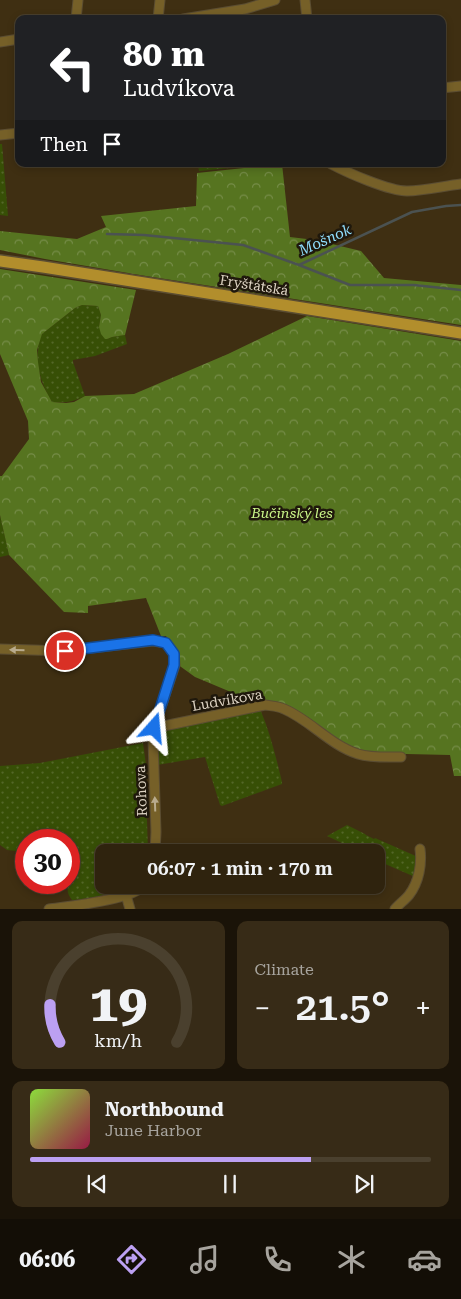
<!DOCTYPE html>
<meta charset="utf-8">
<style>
body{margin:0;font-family:"Roboto Serif",serif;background:#372b17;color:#f1f3f6;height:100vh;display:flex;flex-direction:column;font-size:19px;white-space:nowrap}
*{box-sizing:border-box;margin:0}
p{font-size:16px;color:#a7a49e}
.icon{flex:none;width:28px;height:28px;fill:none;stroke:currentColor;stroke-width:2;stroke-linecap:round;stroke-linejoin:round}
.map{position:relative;height:909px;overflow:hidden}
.sheet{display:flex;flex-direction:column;gap:12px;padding:12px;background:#1a1308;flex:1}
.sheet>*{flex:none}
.top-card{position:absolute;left:15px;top:15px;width:431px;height:152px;border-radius:10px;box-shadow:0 2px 8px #0003,0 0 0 1px #4a402e;background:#202124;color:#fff;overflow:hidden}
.speed{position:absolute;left:15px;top:829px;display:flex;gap:10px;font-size:25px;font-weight:700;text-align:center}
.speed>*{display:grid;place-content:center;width:65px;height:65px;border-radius:50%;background:#2f230e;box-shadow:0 2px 8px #0003,0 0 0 1px #4a402e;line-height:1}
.speed .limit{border:8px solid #d22;background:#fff;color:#111}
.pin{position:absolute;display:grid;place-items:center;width:42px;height:42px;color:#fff;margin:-21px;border:2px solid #fff;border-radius:50%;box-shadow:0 1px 5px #0007}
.me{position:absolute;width:55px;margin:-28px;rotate:18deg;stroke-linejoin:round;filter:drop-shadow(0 0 4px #0008)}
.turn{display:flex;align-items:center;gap:18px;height:105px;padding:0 25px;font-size:22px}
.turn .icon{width:65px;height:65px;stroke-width:2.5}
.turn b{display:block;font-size:35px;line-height:42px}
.then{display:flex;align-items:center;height:48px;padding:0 25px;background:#0003;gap:10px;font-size:19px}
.big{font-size:38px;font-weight:600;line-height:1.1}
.sheet .card{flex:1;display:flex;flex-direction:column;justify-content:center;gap:8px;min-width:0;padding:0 18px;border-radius:10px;background:#372b17}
.sheet .dial{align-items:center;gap:0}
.dial svg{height:130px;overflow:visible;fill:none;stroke:#4a402e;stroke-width:7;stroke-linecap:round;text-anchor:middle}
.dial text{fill:#f1f3f6;stroke:none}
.song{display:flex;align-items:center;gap:15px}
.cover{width:60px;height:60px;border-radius:8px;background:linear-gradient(135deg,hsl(90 70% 55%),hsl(340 70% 35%))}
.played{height:5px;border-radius:2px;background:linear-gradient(90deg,#bca0f2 70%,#4a402e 70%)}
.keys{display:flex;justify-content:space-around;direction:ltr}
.heat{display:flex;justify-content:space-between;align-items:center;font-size:28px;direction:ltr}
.sheet .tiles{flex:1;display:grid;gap:12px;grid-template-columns:1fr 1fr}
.card:last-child{grid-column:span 2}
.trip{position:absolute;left:95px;top:844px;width:290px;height:50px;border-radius:10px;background:#2f230e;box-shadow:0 2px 8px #0003,0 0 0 1px #4a402e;font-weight:600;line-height:50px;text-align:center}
.menu{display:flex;height:80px;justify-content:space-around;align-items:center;background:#130e06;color:#a7a49e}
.menu .icon{width:35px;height:35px}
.menu .on{color:#bca0f2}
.menu b{font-size:22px;color:#f1f3f6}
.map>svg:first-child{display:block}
.grass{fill:url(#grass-dots)}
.forest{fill:url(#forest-crowns)}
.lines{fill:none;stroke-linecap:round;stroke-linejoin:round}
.stream{stroke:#4b5251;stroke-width:2.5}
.minor-casing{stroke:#5b4d32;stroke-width:11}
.major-casing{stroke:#5b4d32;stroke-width:14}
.minor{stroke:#766028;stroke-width:9}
.major{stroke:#b28e2c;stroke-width:11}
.oneway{fill:#b9ab8d}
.route-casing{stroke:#114b97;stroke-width:12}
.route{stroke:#1a73e8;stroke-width:9}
.labels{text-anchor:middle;stroke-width:5;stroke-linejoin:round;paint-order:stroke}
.street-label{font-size:14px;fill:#ddd3c3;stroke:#1f180c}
.park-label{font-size:14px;font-style:italic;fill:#caf688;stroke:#1f180c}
.water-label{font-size:15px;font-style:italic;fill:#8fdcfb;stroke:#1f180c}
</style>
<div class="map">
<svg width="461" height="909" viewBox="0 0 461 909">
<defs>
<pattern id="grass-dots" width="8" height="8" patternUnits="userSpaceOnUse" patternTransform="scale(1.25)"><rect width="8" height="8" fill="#374f06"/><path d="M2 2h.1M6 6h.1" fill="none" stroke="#546729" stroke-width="1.8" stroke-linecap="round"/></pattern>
<pattern id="forest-crowns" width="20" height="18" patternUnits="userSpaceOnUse" patternTransform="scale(1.25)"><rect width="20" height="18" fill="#567420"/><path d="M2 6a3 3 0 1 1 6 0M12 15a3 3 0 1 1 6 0" fill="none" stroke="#768d49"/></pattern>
</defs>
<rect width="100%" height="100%" fill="#3f2f12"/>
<path class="grass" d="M 0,144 L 2,144 L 8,216 L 0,215 Z
M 198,164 L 272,164 L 199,171 Z
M 82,305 L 98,306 L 101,315 L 99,327 L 107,339 L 112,337 L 125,335 L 127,344 L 95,356 L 73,360 L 73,362 L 85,396 C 73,402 66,403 52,402 C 40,382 32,357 42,334 L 75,308 Z
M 0,515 L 9,555 L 0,557 Z
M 252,709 L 260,709 C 270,732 276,757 282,782 L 282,784 L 222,806 L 220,805 L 205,757 L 157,765 C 156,751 156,740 166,730 Z
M 143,743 L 146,765 L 145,790 L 147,821 L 148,852 L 104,852 L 104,885 L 132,885 C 112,894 94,898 72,900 C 61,886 74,882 75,870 C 75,865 70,861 69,856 C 68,852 69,845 69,840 L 26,840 L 26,852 L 7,850 L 0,845 L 0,766 L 40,763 Z
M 347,825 L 365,834 L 366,835 L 374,839 L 375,838 L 418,857 L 415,877 L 376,860 L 376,852 L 361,852 L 327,836 Z"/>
<path class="forest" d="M 282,164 L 290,237 L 315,240 L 361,251 L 384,278 L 461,285 L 461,325 L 146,276 L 45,259 L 0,250 L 0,231 L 77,239 L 106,227 L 101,216 L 196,206 L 197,173 Z
M 0,269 L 136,290 L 125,335 L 112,337 L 107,339 L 105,339 L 101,334 L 99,327 L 101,315 L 98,306 L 82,305 L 75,308 L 42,334 L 37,350 L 38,362 L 41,382 L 52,402 L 66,403 L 74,402 L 85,396 L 134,394 L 228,354 L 307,316 L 461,341 L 461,776 L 454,776 L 450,755 L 364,753 L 267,703 L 250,700 L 195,677 L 177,664 L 177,653 L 166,636 L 161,636 L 146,598 L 88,606 L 88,613 L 64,612 L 9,555 L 0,515 L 0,476 L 2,476 L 29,439 L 28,421 L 0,354 Z"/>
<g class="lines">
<path class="stream" d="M 107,234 L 144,235 L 243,245 L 299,265 L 412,212 L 446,206 L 461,205
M 299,265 L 350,285 L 414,285 L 461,290"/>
<defs>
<path id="minor" d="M 305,0 L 307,19
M 76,19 L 78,0
M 158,19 L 160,0
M 183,19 L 245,9 L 275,0
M 0,42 L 19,39
M 442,88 L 461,86
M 0,135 L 19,133
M 331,164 C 348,173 389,191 407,191 C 424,191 444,186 461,184
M 0,649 L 65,651 L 153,641 L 166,643 L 174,654 L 175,665 L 154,728 L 153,739 L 156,832 L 155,852
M 154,728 L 265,705 C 271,706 278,706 284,709 C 310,720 330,745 358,754 C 371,758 387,757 401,757
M 126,895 L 130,909
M 49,909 C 70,906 132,900 145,885
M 395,909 C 399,904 405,900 409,895 C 419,882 422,864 420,849"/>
<path id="major" d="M 0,261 L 43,267 L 461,333"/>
</defs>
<use href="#minor" class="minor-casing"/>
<use href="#major" class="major-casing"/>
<use href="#minor" class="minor"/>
<use href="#major" class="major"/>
</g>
<defs><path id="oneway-solid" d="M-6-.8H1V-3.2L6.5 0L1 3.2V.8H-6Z" transform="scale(1.25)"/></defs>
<g class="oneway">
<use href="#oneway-solid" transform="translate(17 650) rotate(-179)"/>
<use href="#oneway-solid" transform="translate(155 804) rotate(-92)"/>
</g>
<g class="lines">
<defs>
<path id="route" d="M 65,651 L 153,640 L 166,643 L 174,654 L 174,665 L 154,728"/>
</defs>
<use href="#route" class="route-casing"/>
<use href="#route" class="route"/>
</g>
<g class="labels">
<g class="street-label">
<text transform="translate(254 285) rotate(9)" y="5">Fryštátská</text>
<text transform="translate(227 700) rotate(-10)" y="5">Ludvíkova</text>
<text transform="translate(141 791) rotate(-92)" y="5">Rohova</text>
</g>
<g class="park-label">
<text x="292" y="518">Bučinský les</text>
</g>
<g class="water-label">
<text transform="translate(325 240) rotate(-24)" y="5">Mošnok</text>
</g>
</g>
</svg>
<div class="speed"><div class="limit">30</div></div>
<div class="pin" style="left:65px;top:651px;background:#d93025"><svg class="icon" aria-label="arrive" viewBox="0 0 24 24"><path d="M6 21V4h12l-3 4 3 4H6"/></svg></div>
<svg class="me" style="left:154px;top:728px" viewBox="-20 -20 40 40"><path d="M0-17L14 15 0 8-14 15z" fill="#1a73e8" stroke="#fff" stroke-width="4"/></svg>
<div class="trip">06:07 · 1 min · 170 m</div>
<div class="top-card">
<div class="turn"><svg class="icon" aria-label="left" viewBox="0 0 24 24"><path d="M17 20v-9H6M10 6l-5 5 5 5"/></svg><div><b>80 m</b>Ludvíkova</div></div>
<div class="then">Then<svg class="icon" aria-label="arrive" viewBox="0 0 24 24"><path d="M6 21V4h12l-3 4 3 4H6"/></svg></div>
</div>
</div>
<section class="sheet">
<div class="tiles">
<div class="card dial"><svg viewBox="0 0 100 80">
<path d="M14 69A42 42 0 1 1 86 69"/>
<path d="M14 69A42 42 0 0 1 8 46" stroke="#bca0f2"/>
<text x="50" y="56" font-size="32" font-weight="700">19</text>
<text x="50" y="72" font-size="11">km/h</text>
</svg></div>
<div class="card"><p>Climate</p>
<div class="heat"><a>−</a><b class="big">21.5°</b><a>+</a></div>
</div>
<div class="card">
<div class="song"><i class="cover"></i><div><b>Northbound</b><p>June Harbor</p></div></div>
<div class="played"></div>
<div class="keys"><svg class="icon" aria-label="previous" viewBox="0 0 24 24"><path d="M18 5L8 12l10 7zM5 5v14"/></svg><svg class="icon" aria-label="pause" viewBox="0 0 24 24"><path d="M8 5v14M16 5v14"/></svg><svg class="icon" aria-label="next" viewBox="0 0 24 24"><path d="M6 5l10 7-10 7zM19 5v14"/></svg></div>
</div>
</div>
</section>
<nav class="menu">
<b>06:06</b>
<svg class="icon on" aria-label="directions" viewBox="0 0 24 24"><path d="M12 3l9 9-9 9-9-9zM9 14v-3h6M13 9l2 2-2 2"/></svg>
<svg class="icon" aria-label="music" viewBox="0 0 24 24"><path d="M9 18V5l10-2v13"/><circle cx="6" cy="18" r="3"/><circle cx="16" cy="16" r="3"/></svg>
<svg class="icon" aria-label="phone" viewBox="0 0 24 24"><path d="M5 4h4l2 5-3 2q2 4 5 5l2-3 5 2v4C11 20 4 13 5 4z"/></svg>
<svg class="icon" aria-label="climate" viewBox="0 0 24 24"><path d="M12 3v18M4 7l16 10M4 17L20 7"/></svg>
<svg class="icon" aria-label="car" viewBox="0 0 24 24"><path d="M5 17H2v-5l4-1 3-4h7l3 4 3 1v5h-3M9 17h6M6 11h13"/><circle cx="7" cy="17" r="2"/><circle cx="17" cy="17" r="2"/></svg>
</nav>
